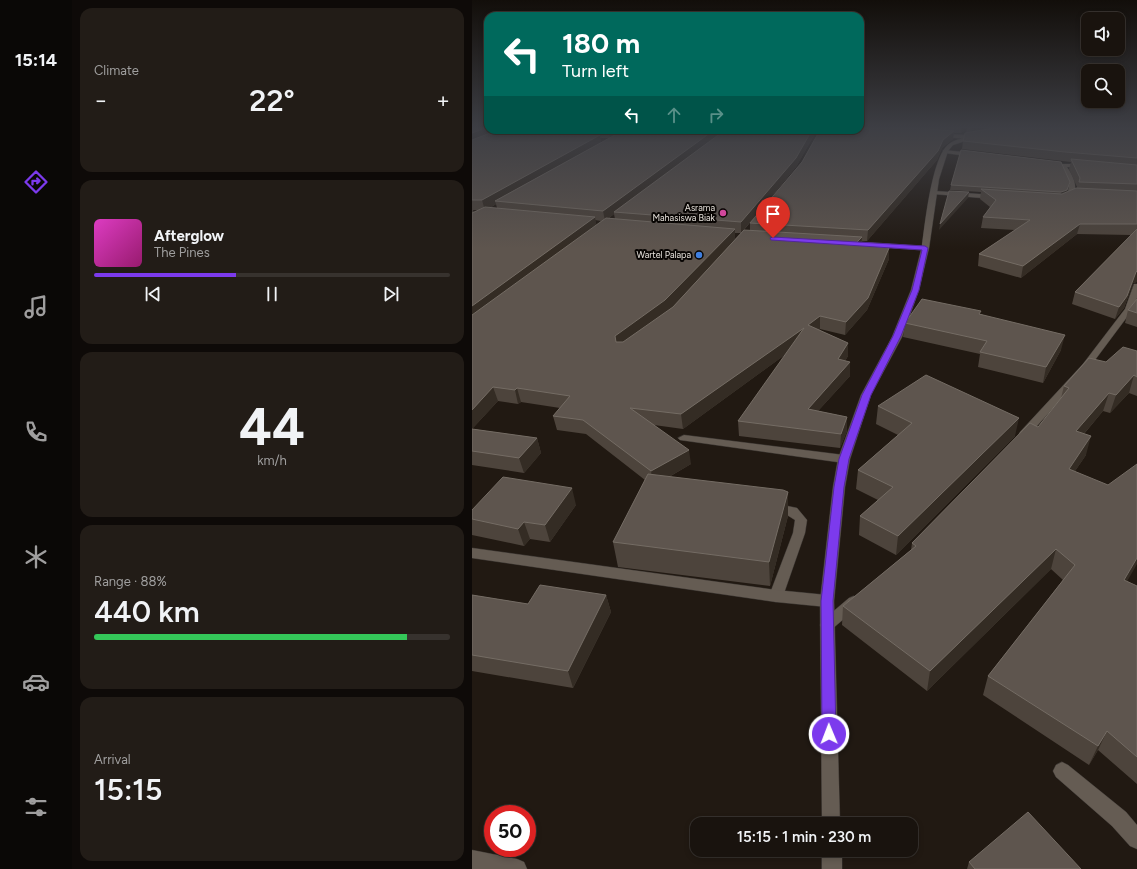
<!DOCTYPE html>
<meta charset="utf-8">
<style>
body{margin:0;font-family:Figtree,sans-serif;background:#221c17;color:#f1f3f6;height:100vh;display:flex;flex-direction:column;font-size:15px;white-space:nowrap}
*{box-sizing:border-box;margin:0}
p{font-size:13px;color:#9f9e9e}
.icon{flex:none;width:22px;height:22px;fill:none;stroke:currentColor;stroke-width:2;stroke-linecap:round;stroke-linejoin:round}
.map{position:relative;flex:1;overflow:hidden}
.side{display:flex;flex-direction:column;gap:8px;padding:8px;background:#0e0a08;width:400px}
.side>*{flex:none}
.hud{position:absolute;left:12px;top:12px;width:380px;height:122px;border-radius:12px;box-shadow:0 2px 6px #0003,0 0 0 1px #37322e;background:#00695c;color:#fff;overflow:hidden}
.controls{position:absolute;left:609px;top:12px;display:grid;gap:8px}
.controls a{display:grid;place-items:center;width:44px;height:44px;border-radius:8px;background:#19130e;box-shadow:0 2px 6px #0003,0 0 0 1px #37322e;font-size:20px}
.speed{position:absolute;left:12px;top:805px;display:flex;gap:8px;font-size:20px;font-weight:700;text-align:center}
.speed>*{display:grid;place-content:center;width:52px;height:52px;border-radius:50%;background:#19130e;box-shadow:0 2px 6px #0003,0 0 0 1px #37322e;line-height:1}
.speed .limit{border:6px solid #d22;background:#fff;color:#111}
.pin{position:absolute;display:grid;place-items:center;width:34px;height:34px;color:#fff;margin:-41px -17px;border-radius:50% 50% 50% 0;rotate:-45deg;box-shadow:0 0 4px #0007}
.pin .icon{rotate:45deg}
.me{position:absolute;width:44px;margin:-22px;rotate:359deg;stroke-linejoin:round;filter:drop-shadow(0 0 3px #0008)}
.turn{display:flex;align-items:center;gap:14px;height:84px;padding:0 12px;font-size:18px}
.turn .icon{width:52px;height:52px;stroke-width:2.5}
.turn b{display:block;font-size:28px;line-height:34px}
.lanes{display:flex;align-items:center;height:38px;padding:0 12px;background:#0003;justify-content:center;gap:20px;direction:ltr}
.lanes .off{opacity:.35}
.big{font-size:30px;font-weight:600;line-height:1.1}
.side .tile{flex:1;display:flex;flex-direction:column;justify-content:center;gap:6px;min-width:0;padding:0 14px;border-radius:12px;background:#221c17}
.side .dial{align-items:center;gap:0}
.dial b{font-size:52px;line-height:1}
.song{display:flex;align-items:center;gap:12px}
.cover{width:48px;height:48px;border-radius:6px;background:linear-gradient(135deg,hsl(310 70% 55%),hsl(320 70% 35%))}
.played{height:4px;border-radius:2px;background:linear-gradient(90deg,#7c3aed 40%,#37322e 40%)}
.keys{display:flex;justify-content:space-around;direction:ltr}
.heat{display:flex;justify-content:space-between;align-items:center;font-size:22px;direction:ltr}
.charge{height:6px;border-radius:3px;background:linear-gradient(90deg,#34c759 88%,#37322e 0)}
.trip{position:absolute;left:218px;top:817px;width:228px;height:40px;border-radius:12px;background:#19130e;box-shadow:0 2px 6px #0003,0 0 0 1px #37322e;font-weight:600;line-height:40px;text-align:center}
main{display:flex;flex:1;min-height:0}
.dock{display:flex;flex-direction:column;width:72px;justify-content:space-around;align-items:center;background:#0a0806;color:#9f9e9e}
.dock .icon{width:28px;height:28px}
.dock .active{color:#7c3aed}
.dock b{font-size:18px;color:#f1f3f6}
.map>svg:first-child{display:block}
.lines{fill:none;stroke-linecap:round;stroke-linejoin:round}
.service-casing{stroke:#3b3632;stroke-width:1}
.minor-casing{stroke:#3b3632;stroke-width:1}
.secondary-casing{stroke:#3b3632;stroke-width:1}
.service{fill:#655c53;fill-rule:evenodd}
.minor{fill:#655c53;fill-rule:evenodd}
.secondary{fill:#655c53;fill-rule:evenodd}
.wall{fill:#4d443c;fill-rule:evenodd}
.shaded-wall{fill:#342c24}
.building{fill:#5e554e;stroke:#746c64}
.route{fill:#7c3aed;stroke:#51269a}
.hotel-dot{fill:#d1479c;stroke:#080503;stroke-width:1.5}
.shop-dot{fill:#3f7fe0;stroke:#080503;stroke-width:1.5}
.labels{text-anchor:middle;stroke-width:4;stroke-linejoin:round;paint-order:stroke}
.far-poi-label{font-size:9px;fill:#eae5df;stroke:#080503;text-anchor:end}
</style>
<main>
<nav class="dock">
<b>15:14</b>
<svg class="icon active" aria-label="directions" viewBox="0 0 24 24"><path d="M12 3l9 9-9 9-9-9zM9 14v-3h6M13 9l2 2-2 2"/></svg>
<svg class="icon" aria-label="music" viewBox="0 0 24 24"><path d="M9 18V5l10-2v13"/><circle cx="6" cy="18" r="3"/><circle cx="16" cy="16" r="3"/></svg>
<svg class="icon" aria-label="phone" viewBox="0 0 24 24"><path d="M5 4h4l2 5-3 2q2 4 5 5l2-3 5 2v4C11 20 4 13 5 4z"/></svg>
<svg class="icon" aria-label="climate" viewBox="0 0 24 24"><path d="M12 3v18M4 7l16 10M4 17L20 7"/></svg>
<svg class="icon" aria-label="car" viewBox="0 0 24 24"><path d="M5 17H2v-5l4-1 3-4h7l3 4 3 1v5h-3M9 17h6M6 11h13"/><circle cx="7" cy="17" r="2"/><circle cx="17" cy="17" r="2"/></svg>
<svg class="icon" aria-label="filters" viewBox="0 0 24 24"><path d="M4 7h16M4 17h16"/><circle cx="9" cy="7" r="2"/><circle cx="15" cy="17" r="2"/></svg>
</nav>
<section class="side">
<div class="tile"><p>Climate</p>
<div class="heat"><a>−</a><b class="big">22°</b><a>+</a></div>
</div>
<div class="tile">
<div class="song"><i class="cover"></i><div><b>Afterglow</b><p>The Pines</p></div></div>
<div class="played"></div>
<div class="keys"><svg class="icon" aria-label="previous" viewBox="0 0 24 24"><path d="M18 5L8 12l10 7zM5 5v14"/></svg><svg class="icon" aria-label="pause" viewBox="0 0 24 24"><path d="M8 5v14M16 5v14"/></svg><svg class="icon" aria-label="next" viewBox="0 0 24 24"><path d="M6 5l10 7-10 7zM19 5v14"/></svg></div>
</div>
<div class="tile dial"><b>44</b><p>km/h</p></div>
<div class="tile"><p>Range · 88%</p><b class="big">440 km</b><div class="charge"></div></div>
<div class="tile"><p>Arrival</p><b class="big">15:15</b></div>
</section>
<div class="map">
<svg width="665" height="869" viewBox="0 0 665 869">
<rect width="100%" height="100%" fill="#211912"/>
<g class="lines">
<defs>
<path id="service" d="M 301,503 L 325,508 L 335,520 L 333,533 L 311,596 L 309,600 L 304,602 L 299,600 L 297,596 L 321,533 L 323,520 L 312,513 L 297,510 L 295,507 L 297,504 Z"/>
<path id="minor" d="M 466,134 L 499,135 L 502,137 L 499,139 L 468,137 Z
M 471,150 L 502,153 L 505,155 L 502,157 L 473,153 Z
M 589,164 L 612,164 L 615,166 L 612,168 L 595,167 C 602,177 607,188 599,198 L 593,201 L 590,199 L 596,193 L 597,184 Z
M 463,191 L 522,195 L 525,197 L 522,199 L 461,194 L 461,192 Z
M 662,284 L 665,284 L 665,298 L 661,309 L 617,368 L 556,436 L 548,436 L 547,434 L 548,432 L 611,364 L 653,309 Z
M 212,435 L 372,455 L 378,459 L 372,463 L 208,440 L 206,438 Z
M 0,548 L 304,590 L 355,595 L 360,597 L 362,601 L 360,605 L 355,607 L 304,602 L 0,558 Z
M 382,596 L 387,598 L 389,602 L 387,606 L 360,629 L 355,631 L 350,629 L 348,625 L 350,621 L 377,598 Z
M 590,762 L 596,765 L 654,812 L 665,825 L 665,849 L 658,846 L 640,826 L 584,777 L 581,771 L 584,765 Z
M 0,850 L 45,859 L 52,862 L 55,869 L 0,869 Z"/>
<path id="secondary" d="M 503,135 L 508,136 L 481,145 L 476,151 L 467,179 L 457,248 L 447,290 L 430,337 L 399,395 L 378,459 L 373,487 L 362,601 L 368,824 L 350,824 L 348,601 L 361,487 L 366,459 L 389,395 L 420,337 L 439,290 L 449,250 L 375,245 L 371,243 L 375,241 L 450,246 C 453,224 460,156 477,144 C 483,139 496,137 503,135 Z
M 350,850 L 370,850 L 370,869 L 350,869 Z"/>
</defs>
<use href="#service" class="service-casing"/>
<use href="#minor" class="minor-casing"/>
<use href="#secondary" class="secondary-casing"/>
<use href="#service" class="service"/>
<use href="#minor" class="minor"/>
<use href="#secondary" class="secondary"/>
</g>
<path class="wall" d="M 0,127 L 16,130 L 345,130 L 324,167 L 272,230 L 278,230 L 278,223 L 388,127 L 494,127 L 489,133 L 482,133 L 481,139 L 470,148 L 465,160 L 395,241 L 390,241 L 389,245 L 417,248 L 417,259 L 395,310 L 373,335 L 348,329 L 347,330 L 376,343 L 376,356 L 373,361 L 378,376 L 346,411 L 375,417 L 375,431 L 368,448 L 267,436 L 266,421 L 314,354 L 211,429 L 182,425 L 219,464 L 197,477 L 316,492 L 316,516 L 298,586 L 146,567 L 141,542 L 173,480 L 114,434 L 85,430 L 81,416 L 88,408 L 49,402 L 46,404 L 26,401 L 0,429 ZM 128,138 L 137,138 L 129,143 ZM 24,204 L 25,208 L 18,208 ZM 1,210 L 6,210 L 2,213 ZM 142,214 L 143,219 L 137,218 ZM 123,220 L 129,221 L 124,225 ZM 263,233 L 269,233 L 263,239 ZM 229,276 L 201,307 L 200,308 Z
M 495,127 L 665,127 L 665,282 L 661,283 L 652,308 L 643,319 L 600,304 L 603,292 L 659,235 L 605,234 L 549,278 L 506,266 L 507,254 L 543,230 L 509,228 L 511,217 L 518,207 L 508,199 L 509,192 L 478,190 L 479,185 L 598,182 L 595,192 L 605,188 L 605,187 L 597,169 L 599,162 L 490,149 L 491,141 L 494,133 Z
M 665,299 L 665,327 L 653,323 L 656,310 Z
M 509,314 L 589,350 L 571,383 L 506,367 L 508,354 L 431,337 L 433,323 Z
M 665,351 L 665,396 L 657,393 L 638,413 L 631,411 L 612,434 L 614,455 L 603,471 L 655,581 L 665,586 L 665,784 L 626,750 L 617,765 L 511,695 L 516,676 L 591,580 L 579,569 L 455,691 L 370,625 L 371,606 L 439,550 L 440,543 L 566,427 L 589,398 L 592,386 L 634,362 Z
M 406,406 L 543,436 L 424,555 L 387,535 L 388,516 L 406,500 L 384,489 L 386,470 L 426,435 L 404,424 Z
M 0,429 L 65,438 L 69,453 L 52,473 L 0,465 Z
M 104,505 L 78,542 L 58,539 L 52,546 L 0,535 L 0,510 Z
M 0,595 L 56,604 L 134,595 L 139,612 L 101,688 L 0,671 Z
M 497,862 L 609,869 L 495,869 Z"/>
<path class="shaded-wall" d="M 16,127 L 16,130 L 34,130 L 0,142 L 0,133 Z
M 489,127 L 494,127 L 489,133 Z
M 500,127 L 536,127 L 499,134 Z
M 136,130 L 156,130 L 138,138 Z
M 242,130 L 254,130 L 142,212 L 142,214 L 133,221 L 131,211 Z
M 340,130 L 345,130 L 324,167 L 269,233 L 269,222 Z
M 482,131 L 481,139 L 470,148 L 465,160 L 395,241 L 396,230 L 471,140 Z
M 128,135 L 129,144 L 23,201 L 24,204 L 13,211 L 10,200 Z
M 598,182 L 594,196 L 588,197 L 589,192 Z
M 497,192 L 496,198 L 467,230 L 468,224 Z
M 123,217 L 125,228 L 0,321 L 0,306 Z
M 608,224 L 605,234 L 549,278 L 551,266 Z
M 263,229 L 263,240 L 195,313 L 145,349 L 143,336 Z
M 390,237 L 389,248 L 383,244 Z
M 417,248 L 417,259 L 395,310 L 373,335 L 374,322 Z
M 665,271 L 665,282 L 661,283 L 652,308 L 643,319 L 647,307 L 664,272 Z
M 348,316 L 348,329 L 336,338 L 336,325 Z
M 332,328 L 332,341 L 211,429 L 209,414 Z
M 593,335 L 589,350 L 571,383 L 574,367 Z
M 376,343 L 376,356 L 366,373 L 366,359 Z
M 378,362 L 378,376 L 335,423 L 336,409 Z
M 662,375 L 657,393 L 638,413 L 644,395 Z
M 21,387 L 26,401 L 0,429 L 0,410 Z
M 45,388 L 49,402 L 46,404 L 43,390 Z
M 637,393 L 631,411 L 599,449 L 604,431 Z
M 375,417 L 375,431 L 368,448 L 369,434 Z
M 547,418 L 543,436 L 424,555 L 426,536 Z
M 619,436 L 614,455 L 592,487 L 597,469 Z
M 65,438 L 69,453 L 52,473 L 47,458 Z
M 217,450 L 219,464 L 181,486 L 179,471 Z
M 100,488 L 104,505 L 78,542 L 73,525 Z
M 316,492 L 316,516 L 298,586 L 297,562 Z
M 52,522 L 58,539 L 52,546 L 46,529 Z
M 584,549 L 579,569 L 455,691 L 458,671 Z
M 665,558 L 665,564 L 645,599 L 652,580 Z
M 134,595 L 139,612 L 101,688 L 96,671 Z
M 635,731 L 626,750 L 617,765 L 626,746 Z"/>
<path class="building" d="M 0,127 L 16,127 L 0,133 Z
M 388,127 L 429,127 L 482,131 L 471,140 L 466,151 L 396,230 L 278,223 L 330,162 L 348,130 L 388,130 Z
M 527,127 L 665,127 L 665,158 L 593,152 L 491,141 L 493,133 Z
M 26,130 L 82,130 L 128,135 L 10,200 L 0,200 L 0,140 Z
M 152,130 L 242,130 L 131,211 L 23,201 Z
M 253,130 L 340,130 L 324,158 L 269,222 L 142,212 Z
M 489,150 L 589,162 L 598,182 L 595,190 L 589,192 L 479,185 Z
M 599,159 L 665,165 L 665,184 L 607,182 L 608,178 Z
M 604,188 L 665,191 L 665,224 L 608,224 L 551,266 L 507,254 L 558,220 L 511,217 L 524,200 L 509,189 L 590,194 Z
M 477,191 L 497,192 L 468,224 Z
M 13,207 L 123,217 L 0,306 L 0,213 Z
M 134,218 L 263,229 L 193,300 L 143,336 L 144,342 L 151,342 L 201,307 L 272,230 L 390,237 L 383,244 L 417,248 L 396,298 L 374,322 L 348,316 L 336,325 L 376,343 L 366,359 L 378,362 L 336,409 L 375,417 L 369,434 L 266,421 L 332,328 L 209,414 L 158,408 L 217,450 L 179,471 L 111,420 L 81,416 L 98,396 L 45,388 L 43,390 L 21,387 L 0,410 L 0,315 Z
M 665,229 L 665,271 L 664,272 L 655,296 L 647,307 L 603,292 Z
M 450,299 L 509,311 L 507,314 L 593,335 L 574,367 L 508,352 L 515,341 L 433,323 Z
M 665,299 L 665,313 L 656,310 Z
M 651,347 L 665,351 L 665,377 L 662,375 L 644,395 L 637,393 L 604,431 L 619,436 L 597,469 L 636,485 L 665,464 L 665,558 L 652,580 L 665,586 L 665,757 L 635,731 L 626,746 L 516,676 L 603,565 L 584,549 L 458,671 L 371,606 L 444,546 L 440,543 L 558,423 L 566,427 L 597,388 L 592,386 L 617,358 L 634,362 Z
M 454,375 L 547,418 L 426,536 L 388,516 L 421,487 L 386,470 L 440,423 L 406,406 Z
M 0,429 L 65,438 L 47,458 L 0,451 Z
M 176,474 L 311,490 L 316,492 L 297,562 L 141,542 Z
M 31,477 L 100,488 L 73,525 L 52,522 L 46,529 L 0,519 L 0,510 Z
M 68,585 L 134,595 L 96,671 L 0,655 L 0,595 L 56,604 Z
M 556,812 L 609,869 L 503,869 L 497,862 Z"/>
<linearGradient id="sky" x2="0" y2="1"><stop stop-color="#120e0a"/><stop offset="0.51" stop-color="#3d3e44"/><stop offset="1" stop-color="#3d3e44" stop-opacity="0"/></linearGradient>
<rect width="665" height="249" fill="url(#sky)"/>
<path class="route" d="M 301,237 L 453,246 L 456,248 L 447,290 L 429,336 L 399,395 L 377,459 L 372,487 L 361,601 L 364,734 L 362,739 L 357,741 L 352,739 L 350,734 L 349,601 L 362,487 L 367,459 L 390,395 L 421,336 L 440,290 L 450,250 L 299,240 L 298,238 Z"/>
<circle class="hotel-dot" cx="251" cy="213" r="4"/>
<circle class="shop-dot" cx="227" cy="255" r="4"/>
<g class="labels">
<g class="far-poi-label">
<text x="243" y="211">Asrama<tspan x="243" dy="10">Mahasiswa Biak</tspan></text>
<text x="219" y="258">Wartel Palapa</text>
</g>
</g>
</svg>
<div class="controls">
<a><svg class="icon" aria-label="sound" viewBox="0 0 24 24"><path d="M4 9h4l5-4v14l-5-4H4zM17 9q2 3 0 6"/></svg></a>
<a><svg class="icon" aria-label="search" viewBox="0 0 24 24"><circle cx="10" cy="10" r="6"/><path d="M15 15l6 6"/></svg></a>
</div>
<div class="speed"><div class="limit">50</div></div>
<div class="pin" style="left:301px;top:238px;background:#d93025"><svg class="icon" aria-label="arrive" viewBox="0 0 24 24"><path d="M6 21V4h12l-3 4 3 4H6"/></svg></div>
<svg class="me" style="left:357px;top:734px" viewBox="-20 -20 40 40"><circle r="17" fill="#7c3aed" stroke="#fff" stroke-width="3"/><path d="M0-11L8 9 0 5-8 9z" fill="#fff"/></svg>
<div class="trip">15:15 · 1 min · 230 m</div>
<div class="hud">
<div class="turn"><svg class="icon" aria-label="left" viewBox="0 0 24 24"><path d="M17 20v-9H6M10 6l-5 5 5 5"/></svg><div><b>180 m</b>Turn left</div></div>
<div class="lanes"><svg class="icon" aria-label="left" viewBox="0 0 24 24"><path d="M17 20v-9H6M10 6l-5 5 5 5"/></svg><svg class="icon off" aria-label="ahead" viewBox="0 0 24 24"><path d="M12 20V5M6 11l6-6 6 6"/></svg><svg class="icon off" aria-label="right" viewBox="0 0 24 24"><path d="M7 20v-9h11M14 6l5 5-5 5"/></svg></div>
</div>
</div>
</main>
